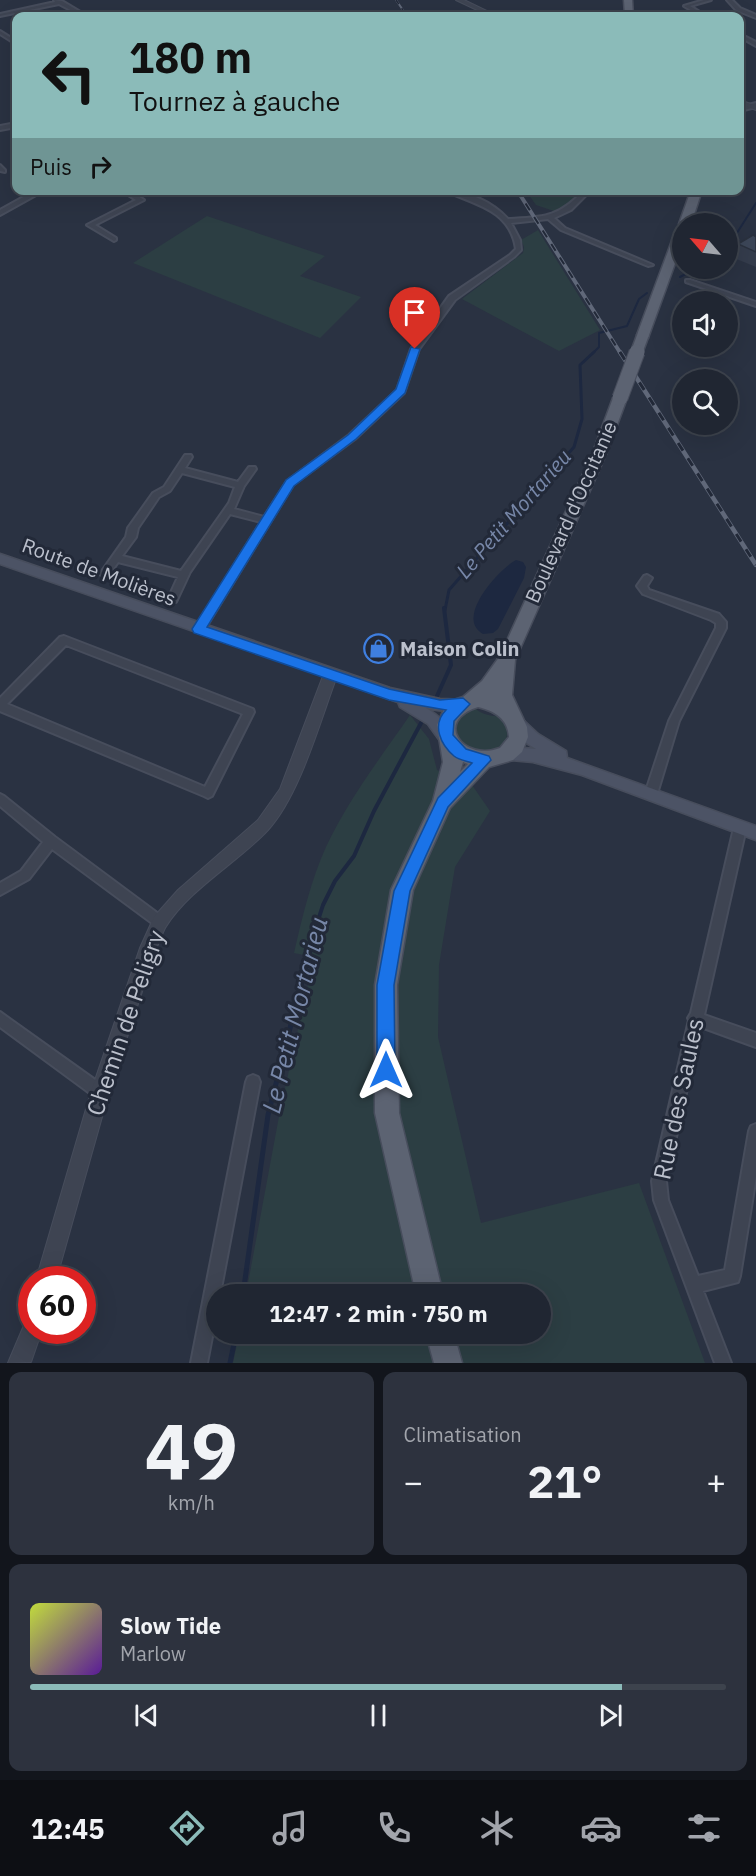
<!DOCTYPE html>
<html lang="fr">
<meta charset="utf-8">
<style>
body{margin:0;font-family:"IBM Plex Sans",sans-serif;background:#2d323e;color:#f1f3f6;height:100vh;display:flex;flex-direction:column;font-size:22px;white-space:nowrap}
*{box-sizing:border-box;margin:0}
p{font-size:20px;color:#a2a5ac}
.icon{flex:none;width:33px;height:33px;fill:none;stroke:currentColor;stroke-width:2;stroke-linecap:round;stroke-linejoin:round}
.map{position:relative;height:1363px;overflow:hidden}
.drawer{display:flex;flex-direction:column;gap:9px;padding:9px;background:#12151c;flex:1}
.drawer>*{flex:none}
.guide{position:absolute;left:12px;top:12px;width:732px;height:183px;border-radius:12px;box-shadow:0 6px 24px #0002,0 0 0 2px #3d434d;background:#8bbbb9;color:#111;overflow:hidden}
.needle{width:39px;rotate:298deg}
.buttons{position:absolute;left:672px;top:213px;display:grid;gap:12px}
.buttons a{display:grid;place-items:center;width:66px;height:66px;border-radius:50%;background:#202632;box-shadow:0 6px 24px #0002,0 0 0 2px #3d434d;font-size:30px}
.speed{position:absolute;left:18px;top:1266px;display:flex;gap:12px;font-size:30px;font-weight:700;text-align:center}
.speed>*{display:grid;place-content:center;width:78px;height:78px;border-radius:50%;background:#202632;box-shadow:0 6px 24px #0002,0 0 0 2px #3d434d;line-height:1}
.speed .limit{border:9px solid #d22;background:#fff;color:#111}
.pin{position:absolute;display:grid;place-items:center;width:51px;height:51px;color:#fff;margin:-62px -26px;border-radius:50% 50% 50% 0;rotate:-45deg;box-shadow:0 0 6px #0007}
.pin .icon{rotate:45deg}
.me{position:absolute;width:66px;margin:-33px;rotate:0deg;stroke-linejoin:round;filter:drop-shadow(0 0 4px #0008)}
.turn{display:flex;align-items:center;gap:21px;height:126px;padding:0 18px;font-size:27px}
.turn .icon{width:78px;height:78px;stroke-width:2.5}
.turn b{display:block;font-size:42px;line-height:51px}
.then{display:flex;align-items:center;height:57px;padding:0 18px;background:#0003;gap:12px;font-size:22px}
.big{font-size:45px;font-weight:800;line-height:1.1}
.drawer .card{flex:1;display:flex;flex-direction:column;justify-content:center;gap:9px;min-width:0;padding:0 21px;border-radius:12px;background:#2d323e}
.drawer .dial{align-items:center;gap:0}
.dial b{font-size:78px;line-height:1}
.song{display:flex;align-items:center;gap:18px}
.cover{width:72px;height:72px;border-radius:9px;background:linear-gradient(135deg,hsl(70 70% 55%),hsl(270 70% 35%))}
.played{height:6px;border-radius:3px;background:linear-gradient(90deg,#8bbbb9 85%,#3d434d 85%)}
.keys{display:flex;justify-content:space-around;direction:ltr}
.heat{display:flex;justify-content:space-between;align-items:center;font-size:33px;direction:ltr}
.drawer .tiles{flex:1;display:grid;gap:9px;grid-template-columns:1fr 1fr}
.card:last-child{grid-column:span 2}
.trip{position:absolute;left:206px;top:1284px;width:345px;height:60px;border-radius:30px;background:#202632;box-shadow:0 6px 24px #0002,0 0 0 2px #3d434d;font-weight:800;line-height:60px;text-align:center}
.menu{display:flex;height:96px;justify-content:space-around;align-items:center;background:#0d0f14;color:#a2a5ac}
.menu .icon{width:42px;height:42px}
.menu .selected{color:#8bbbb9}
.menu b{font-size:27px;color:#f1f3f6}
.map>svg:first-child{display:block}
.green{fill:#2c3e43}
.water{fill:#1d2840}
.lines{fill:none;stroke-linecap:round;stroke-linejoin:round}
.stream-far3{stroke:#1d2840;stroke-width:2}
.stream-far2{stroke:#1d2840;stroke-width:3}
.stream-far1{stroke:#1d2840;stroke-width:4}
.stream{stroke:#1d2840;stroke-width:5}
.minor-casing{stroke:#474d5c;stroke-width:4}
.tertiary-casing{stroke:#474d5c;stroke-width:2}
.secondary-casing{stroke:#474d5c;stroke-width:3}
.primary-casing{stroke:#474d5c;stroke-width:3}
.minor{fill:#3e4452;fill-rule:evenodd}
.tertiary{fill:#3e4452;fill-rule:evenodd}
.secondary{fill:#4c5365;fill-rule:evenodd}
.primary{fill:#5c6372;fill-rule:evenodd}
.rail-far2-casing{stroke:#606879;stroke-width:2}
.rail-far1-casing{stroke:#606879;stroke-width:4}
.rail-casing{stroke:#606879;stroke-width:4.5}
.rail-far2{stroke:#222938;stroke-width:1.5;stroke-dasharray:5;stroke-linecap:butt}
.rail-far1{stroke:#222938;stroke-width:2;stroke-dasharray:8;stroke-linecap:butt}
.rail{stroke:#222938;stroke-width:3;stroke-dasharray:9;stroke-linecap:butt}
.primary-bridge-far1-casing{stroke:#474d5c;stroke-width:14;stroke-linecap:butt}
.primary-bridge-casing{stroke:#474d5c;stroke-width:17;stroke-linecap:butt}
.primary-bridge-far1{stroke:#5c6372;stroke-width:11}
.primary-bridge{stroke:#5c6372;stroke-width:15}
.wall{fill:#343c4c}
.building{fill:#3c4658;stroke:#2a313e;stroke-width:1.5}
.route{fill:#1a73e8;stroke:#114b97;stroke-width:1.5}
.labels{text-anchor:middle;stroke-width:6;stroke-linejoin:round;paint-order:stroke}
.street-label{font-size:20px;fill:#bbc0cc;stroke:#222938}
.poi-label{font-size:20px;font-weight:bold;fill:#bbc0cc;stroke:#222938;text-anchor:start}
.water-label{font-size:21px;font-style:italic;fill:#7787a8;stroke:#222938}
.near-street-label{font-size:24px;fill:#bbc0cc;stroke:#222938}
.near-water-label{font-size:26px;font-style:italic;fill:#7787a8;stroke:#222938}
</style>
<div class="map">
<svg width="756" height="1363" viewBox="0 0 756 1363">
<rect width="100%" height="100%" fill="#2a3242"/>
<path class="green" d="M 526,191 L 583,191 L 560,213 L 536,205 Z
M 207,216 L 325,256 L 300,276 L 361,297 L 320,338 L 133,263 Z
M 538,230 L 600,330 L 559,351 L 462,299 L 523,253 L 524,247 L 521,240 Z
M 476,709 C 481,714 493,717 501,716 C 529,761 450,759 455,726 C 457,716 467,711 476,709 Z
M 410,715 L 429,739 L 437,770 L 472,785 L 490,811 L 455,867 L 439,965 L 438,1037 L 481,1223 L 639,1183 L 705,1363 L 233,1363 L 239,1334 L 540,1334 L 540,1294 L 246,1294 L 280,1111 L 314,957 L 294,953 C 302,918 311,880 326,847 C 348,800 381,757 410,715 Z"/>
<path class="water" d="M 516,560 L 523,562 L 526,567 L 524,578 L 498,629 L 493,633 L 483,634 C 454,618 499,569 516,560 Z"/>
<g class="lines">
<path class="stream-far3" d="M 728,247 L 756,203
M 680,277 L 697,268
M 592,354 L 599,347 L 599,333 L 627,326 L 639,299 L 647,293"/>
<path class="stream-far2" d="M 445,610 L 449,590 L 574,447 L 582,419 L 580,365 L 594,352"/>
<path class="stream-far1" d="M 448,651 L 457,646
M 437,696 L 451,665 L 444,608
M 312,939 L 323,905 L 335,881 L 354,856 L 374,811 L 421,723"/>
<path class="stream" d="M 243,1294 L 268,1115 L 313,938
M 230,1363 L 236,1334"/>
<defs>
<path id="minor" d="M 54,0 L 62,1 L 87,16 L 82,16 L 59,4 L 0,16 L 0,14 L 55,2 Z
M 704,0 L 711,0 L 690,6 L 706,16 L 701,16 L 684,6 Z
M 727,0 L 732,0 L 740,8 L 756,15 L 756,18 L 736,10 Z
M 0,31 L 16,41 L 16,44 L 0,34 Z
M 740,34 L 756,42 L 756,46 L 740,37 Z
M 756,103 L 756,107 L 740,111 L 740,107 Z
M 16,123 L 16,127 L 0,130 L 0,126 Z
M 0,165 L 5,170 L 5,172 L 0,171 Z
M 36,190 L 45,190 L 0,215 L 0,210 Z
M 121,190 L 129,190 L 144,200 L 95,225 L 116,238 L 116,240 L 114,241 L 87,225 L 136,200 Z
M 443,190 C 467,190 492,202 508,219 C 544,217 558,218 584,190 L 591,190 L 571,210 L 554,218 L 565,228 L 653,265 L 648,266 L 561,230 L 548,219 L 511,223 L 520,240 L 521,250 L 514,257 L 455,300 L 419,349 L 404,393 L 355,439 L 293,485 L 203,632 L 199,633 L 194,629 L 261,522 L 230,514 L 190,572 L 176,602 L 170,602 L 168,599 L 178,577 L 118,562 L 108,576 L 102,576 L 100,574 L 126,537 L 128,528 L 153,493 L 164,487 L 185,455 L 191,455 L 192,457 L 185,468 L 238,482 L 249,467 L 255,467 L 256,469 L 244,486 L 234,509 L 264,517 L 287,481 L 349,435 L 397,390 L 411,349 L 449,296 L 510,255 L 516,249 C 510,208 472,204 443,190 ZM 182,473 L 235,487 L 229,503 L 181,571 L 122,556 L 136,537 L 138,528 L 159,497 L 170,491 Z
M 686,280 L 690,280 L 756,302 L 756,306 L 686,282 Z
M 647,575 L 652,578 L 647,586 L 649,590 L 719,614 L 726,622 L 726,628 L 679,721 L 657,794 L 655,797 L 651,799 L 647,797 L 645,794 L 669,721 L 716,628 L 716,623 L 711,620 L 643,594 L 637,586 L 644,576 Z
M 64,636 L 253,709 L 254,712 L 212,796 L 208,798 L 204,796 L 0,711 L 0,698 L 60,637 ZM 66,645 L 243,714 L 205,787 L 7,704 Z
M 0,794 L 4,796 L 55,837 L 164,918 L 166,922 L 164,926 L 160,928 L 156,926 L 52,849 L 29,879 L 0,895 L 0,883 L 21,871 L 43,842 L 0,806 Z
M 740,823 L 744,824 L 746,828 L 704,1015 L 756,1033 L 756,1047 L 701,1027 L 666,1181 L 668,1200 L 698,1276 L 725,1270 L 749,1131 L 751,1126 L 756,1124 L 756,1176 L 740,1276 L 738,1282 L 703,1291 L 731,1363 L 715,1363 L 654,1200 L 652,1181 L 689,1020 L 688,1018 L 691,1013 L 734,828 L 736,824 Z
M 0,1012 L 105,1087 L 107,1092 L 105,1097 L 100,1099 L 95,1097 L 0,1027 Z
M 253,1075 L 258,1077 L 260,1082 L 220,1294 L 216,1294 L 216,1316 L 207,1363 L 191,1363 L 246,1082 L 248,1077 Z"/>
<path id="tertiary" d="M 456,0 L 464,0 L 497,16 L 490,16 Z
M 740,100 L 756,106 L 756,110 L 740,104 Z
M 330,671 L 335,672 L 337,676 C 320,721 300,795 268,830 C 237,863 189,889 165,928 C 162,934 159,942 156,949 L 109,1092 L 56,1280 L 36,1280 L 91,1092 L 140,948 L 154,917 L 178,890 L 258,820 L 280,789 L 323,676 L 325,672 Z
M 32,1320 L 32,1330 L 42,1330 L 31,1362 L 8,1363 L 25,1323 Z"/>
<path id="secondary" d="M 0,554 L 390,688 L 440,699 L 468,700 L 471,704 L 468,708 C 455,713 440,711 426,708 C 438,715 448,724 455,737 L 453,742 L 447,743 L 441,742 L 428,724 L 400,707 L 398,702 L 0,564 Z
M 517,717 L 522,719 L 538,734 L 566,751 L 567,758 L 756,826 L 756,840 L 582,775 L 533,762 L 501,759 L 499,754 L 501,749 L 507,747 L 536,749 C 525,743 515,734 509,723 L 512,719 Z"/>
<path id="primary" d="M 624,0 L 632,0 L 633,16 L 625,16 Z
M 691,190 L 702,190 L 691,224 L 682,224 L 682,244 L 649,335 L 648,338 L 638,338 L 637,335 L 676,230 L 682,227 L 679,224 Z
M 620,394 L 627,398 L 607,452 L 515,660 L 512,695 L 527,727 L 528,737 L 522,752 L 513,760 L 489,767 L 450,808 L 413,890 L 397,985 L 399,1113 L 443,1294 L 416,1294 L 375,1113 L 375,985 L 391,890 L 433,801 L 443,762 L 437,725 L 444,709 L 454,700 L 463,697 L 482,681 L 500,656 L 593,452 L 613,398 ZM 478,707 C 495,711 508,719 509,737 L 500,748 C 463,762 433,721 478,707 ZM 463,762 L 468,764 L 460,772 Z
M 426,1334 L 454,1334 L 462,1363 L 434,1363 Z"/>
</defs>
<use href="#minor" class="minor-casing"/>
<use href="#tertiary" class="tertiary-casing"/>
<use href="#secondary" class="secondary-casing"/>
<use href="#primary" class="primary-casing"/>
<use href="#minor" class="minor"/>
<use href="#tertiary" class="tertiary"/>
<use href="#secondary" class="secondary"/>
<use href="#primary" class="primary"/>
<defs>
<path id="rail-far2" d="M 396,0 L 407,16"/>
<path id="rail-far1" d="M 517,190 L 621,354"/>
<path id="rail" d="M 620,352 L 756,565"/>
</defs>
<use href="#rail-far2" class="rail-far2-casing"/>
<use href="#rail-far1" class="rail-far1-casing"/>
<use href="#rail" class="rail-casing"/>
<use href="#rail-far2" class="rail-far2"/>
<use href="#rail-far1" class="rail-far1"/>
<use href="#rail" class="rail"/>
<defs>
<path id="primary-bridge-far1" d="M 636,354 L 643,335"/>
<path id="primary-bridge" d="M 620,398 L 637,352"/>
</defs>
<use href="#primary-bridge-far1" class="primary-bridge-far1-casing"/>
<use href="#primary-bridge" class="primary-bridge-casing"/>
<use href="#primary-bridge-far1" class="primary-bridge-far1"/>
<use href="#primary-bridge" class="primary-bridge"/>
</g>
<path class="wall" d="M 756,237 L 756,267 L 734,258 L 738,244 Z"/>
<path class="building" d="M 753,235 L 756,237 L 756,252 L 738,244 Z"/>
<path class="route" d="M 411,347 L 420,349 L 405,393 L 356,439 L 294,486 L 207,627 L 389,689 L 440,700 L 463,698 L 470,704 L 454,721 L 453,735 L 466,749 L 489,756 L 491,760 L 448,807 L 410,891 L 394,985 L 395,1070 L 393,1077 L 386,1079 L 380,1077 L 377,1070 L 377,985 L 394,891 L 438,798 L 472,763 C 466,761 459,760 454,756 C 441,745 431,725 446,710 L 389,700 L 194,633 L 192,629 L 286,480 L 348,435 L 396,389 Z"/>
<defs>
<symbol id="shop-ring" viewBox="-11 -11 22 22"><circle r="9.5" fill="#222938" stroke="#3f7fe0" stroke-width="1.5"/><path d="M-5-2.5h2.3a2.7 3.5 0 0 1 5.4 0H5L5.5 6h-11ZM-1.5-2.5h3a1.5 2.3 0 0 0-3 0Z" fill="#3f7fe0"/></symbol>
</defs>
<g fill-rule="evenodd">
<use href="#shop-ring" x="362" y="632" width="33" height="33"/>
</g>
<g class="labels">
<g class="street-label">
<text transform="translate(571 512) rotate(-66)" y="7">Boulevard d'Occitanie</text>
<text transform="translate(99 572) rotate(20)" y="7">Route de Molières</text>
</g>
<g class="poi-label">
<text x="400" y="656">Maison Colin</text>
</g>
<g class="water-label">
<text transform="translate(514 514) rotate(-49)" y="7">Le Petit Mortarieu</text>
</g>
<g class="near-street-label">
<text transform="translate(126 1023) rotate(-71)" y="8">Chemin de Peligry</text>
<text transform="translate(679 1099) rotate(-78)" y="8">Rue des Saules</text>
</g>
<g class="near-water-label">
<text transform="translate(295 1015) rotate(-76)" y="9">Le Petit Mortarieu</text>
</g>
</g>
</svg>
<div class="buttons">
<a><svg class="needle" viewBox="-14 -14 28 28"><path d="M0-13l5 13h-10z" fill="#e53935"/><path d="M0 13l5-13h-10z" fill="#a2a5ac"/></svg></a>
<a><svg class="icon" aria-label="sound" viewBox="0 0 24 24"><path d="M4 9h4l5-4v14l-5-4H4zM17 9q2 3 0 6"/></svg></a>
<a><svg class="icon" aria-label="search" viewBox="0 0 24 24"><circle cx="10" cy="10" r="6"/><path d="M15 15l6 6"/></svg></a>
</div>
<div class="speed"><div class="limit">60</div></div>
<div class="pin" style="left:415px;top:349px;background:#d93025"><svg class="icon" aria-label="arrive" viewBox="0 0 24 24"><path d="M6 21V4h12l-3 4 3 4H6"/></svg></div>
<svg class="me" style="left:386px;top:1070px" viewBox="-20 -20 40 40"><path d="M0-17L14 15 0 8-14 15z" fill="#1a73e8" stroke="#fff" stroke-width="4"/></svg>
<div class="trip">12:47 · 2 min · 750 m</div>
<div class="guide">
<div class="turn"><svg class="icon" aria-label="left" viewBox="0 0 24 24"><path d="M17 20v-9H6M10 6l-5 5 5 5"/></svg><div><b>180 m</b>Tournez à gauche</div></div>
<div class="then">Puis<svg class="icon" aria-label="right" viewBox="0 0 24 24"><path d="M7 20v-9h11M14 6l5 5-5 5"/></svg></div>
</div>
</div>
<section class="drawer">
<div class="tiles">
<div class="card dial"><b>49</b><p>km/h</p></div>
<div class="card"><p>Climatisation</p>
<div class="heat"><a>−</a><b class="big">21°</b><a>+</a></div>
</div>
<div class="card">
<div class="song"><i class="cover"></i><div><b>Slow Tide</b><p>Marlow</p></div></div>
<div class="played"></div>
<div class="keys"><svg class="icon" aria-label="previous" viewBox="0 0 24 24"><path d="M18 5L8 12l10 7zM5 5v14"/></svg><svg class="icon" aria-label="pause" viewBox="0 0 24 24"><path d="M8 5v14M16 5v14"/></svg><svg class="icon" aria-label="next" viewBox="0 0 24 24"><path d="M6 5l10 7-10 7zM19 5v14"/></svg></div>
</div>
</div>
</section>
<nav class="menu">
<b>12:45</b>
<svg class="icon selected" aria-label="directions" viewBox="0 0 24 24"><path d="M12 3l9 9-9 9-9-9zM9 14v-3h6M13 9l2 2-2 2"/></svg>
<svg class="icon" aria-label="music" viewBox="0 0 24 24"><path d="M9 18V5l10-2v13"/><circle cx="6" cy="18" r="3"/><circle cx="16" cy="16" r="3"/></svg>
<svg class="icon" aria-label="phone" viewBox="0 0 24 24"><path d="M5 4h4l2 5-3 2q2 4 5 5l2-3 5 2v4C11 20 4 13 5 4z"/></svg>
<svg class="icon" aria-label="climate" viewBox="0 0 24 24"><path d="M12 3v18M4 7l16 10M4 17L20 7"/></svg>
<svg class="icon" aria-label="car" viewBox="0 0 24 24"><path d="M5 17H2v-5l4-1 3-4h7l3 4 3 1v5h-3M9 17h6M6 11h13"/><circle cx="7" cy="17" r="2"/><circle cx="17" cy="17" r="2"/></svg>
<svg class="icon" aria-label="filters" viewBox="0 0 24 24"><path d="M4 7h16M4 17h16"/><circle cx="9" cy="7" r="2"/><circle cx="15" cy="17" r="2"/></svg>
</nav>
